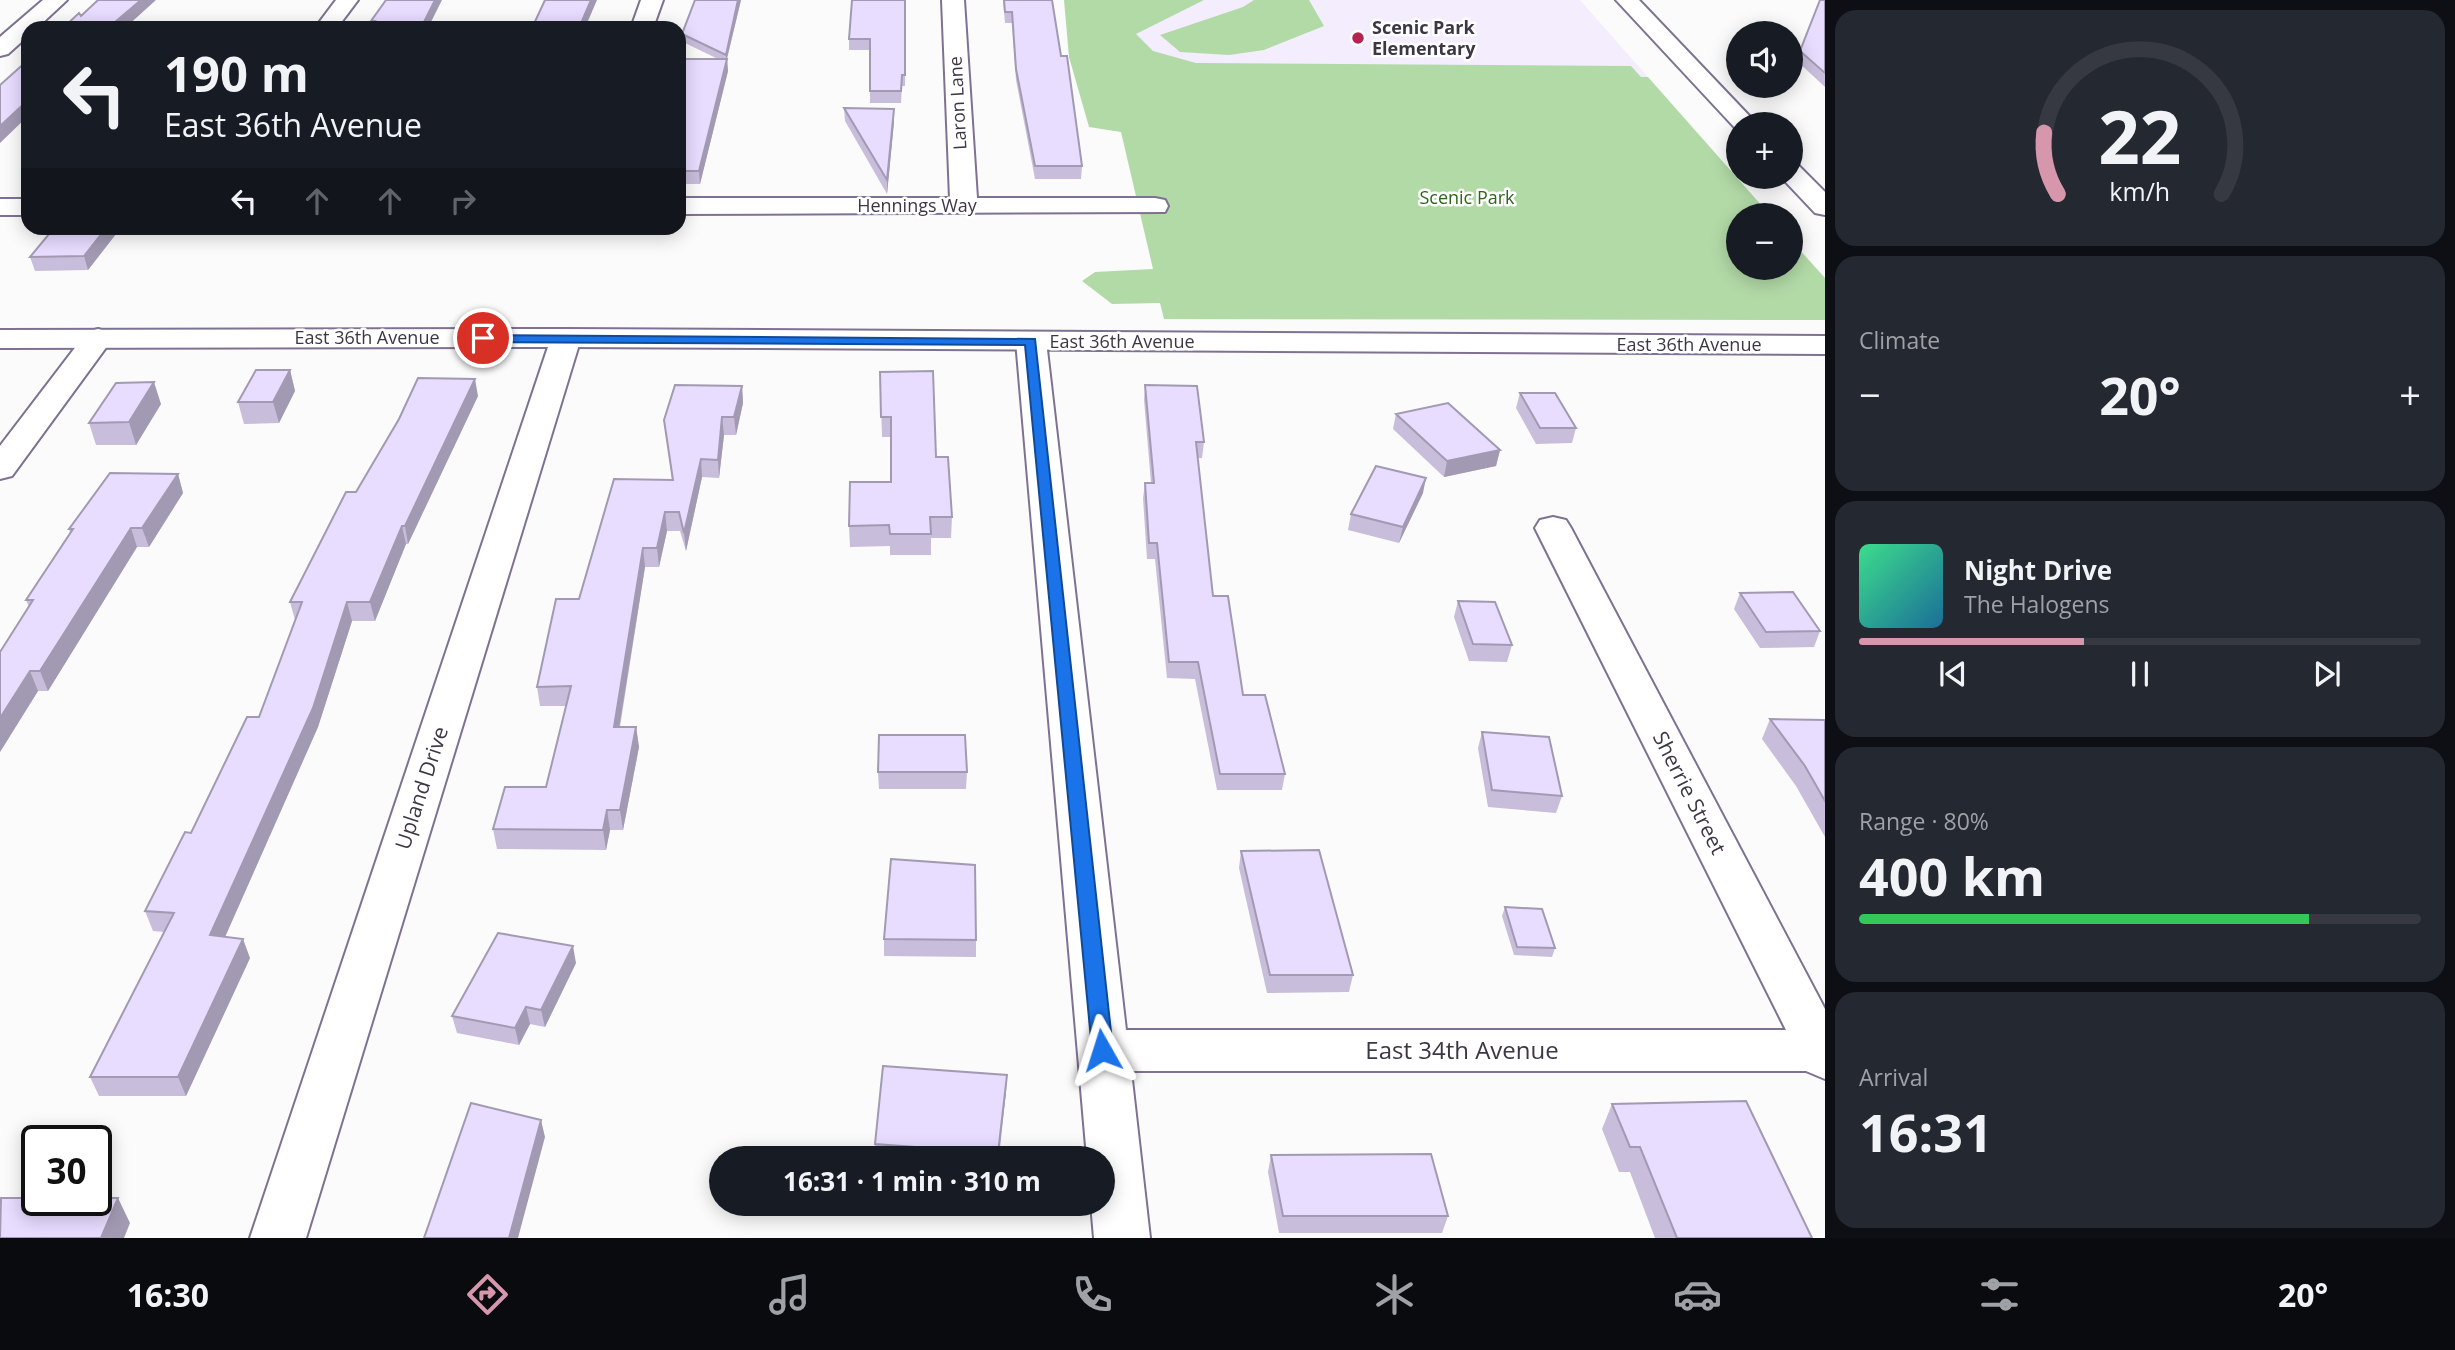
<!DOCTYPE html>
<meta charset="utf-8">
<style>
body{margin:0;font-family:"Open Sans",sans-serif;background:#242831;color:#f1f3f6;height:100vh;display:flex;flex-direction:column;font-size:26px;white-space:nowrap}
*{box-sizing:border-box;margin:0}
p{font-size:23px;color:#9ea1a6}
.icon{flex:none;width:38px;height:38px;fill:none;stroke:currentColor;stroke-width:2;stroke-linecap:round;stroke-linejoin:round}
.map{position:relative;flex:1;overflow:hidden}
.sheet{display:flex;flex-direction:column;gap:10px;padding:10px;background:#0d0f14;width:630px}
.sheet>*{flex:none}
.banner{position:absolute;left:21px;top:21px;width:665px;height:214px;border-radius:21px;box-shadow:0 4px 18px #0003;background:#171b24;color:#f1f3f6;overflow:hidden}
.buttons{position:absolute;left:1726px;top:21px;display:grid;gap:14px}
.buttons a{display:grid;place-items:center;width:77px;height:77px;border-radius:50%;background:#171b24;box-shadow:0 4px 18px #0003;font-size:35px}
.speed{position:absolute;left:21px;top:1125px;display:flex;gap:14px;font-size:35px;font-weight:700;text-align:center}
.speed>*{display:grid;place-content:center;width:91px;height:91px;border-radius:50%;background:#171b24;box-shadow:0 4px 18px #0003;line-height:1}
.speed .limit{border:4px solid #111;border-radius:10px;background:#fff;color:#111}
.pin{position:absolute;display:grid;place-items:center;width:60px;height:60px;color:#fff;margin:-30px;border:4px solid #fff;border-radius:50%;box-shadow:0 2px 7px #0007}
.me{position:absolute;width:77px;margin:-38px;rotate:354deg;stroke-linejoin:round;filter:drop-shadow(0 0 5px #0008)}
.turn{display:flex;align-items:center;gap:24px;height:147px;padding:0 28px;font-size:32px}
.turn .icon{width:91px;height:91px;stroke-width:2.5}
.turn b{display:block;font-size:49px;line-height:60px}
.lanes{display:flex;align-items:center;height:66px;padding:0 28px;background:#0003;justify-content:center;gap:35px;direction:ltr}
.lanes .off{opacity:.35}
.big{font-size:52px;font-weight:700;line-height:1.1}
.sheet .card{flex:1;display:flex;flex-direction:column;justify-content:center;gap:10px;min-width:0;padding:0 24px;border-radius:21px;background:#242831}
.sheet .dial{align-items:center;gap:0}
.dial svg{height:182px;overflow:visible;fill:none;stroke:#363941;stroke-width:7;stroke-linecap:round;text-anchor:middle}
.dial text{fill:#f1f3f6;stroke:none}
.song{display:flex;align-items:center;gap:21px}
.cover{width:84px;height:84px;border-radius:10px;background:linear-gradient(135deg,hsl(150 70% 55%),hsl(200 70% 35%))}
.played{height:7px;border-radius:4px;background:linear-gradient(90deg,#d696ab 40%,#363941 40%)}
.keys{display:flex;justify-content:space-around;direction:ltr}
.heat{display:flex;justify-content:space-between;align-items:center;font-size:38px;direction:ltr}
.charge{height:10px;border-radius:5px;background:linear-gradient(90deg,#34c759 80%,#363941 0)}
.trip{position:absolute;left:709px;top:1146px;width:406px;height:70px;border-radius:35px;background:#171b24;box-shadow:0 4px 18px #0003;font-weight:700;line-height:70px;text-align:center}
.menu{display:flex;height:112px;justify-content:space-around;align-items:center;background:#090b0e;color:#9ea1a6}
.menu .icon{width:49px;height:49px}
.menu .current{color:#d696ab}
.menu b{font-size:32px;color:#f1f3f6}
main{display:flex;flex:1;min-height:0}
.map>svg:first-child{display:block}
.built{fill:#f3edfe}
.green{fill:#b2daa7}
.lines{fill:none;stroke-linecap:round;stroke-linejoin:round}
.street-casing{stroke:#7e7292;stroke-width:4}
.secondary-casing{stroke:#7e7292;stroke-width:4}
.street{fill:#fff;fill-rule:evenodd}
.secondary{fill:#fff;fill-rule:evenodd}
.wall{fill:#c8bddb}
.shaded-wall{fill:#a29ab2}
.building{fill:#e8dcff;stroke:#a29ab2;stroke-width:2}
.route{fill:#1a73e8;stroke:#114b97;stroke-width:2}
.poi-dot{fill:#b52450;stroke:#fff;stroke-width:2.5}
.labels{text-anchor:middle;stroke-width:5;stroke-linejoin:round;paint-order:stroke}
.far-poi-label{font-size:18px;font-weight:bold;fill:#3c3745;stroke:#fff;text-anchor:start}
.far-street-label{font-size:18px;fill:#3c3745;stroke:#fff}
.far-park-label{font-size:18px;fill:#2d651b;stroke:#fff}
.street-label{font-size:21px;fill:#3c3745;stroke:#fff}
.near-street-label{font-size:24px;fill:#3c3745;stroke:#fff}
</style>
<main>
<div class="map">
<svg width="1825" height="1238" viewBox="0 0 1825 1238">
<rect width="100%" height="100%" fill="#fbfbfb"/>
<path class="built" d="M 1095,0 L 1580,0 L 1648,77 L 1109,76 Z"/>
<path class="green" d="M 1064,0 L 1204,0 L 1136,34 L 1153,51 L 1196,63 L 1631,66 L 1641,77 L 1648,77 L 1770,215 L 1738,215 L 1738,268 L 1790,268 L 1790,239 L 1825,278 L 1825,320 L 1164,319 L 1160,303 L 1112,304 L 1082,281 L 1095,272 L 1153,269 L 1121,132 L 1089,127 L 1069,57 Z
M 1254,0 L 1309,0 L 1324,26 L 1264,50 L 1229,55 L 1180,52 L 1160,35 L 1243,7 Z"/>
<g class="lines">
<defs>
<path id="street" d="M 43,0 L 67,0 L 37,28 L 28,28 L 28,36 L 8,54 L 0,56 L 0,37 Z
M 336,0 L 358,0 L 337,28 L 315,28 Z
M 641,0 L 663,0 L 653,28 L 631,28 Z
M 942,0 L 964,0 L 977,198 L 1155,198 L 1165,200 L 1168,206 L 1165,212 L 679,214 L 679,198 L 950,198 Z
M 0,199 L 28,199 L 28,215 L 0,215 Z
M 98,329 L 109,332 L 113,338 L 12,476 L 0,479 L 0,446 L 87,332 Z
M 566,329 L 577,332 L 581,338 L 306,1238 L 250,1238 L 551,338 L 555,332 Z
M 1031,332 L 1042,334 L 1046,341 L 1126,1030 L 1786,1030 L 1535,528 L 1540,520 L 1553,517 L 1566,520 L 1571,528 L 1825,1009 L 1825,1079 L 1806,1071 L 1131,1071 L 1150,1238 L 1094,1238 L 1091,1204 L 1102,1204 L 1102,1158 L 1087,1158 L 1016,341 L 1020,334 Z"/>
<path id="secondary" d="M 1616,0 L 1639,0 L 1757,124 L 1738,124 L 1736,129 Z
M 1790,163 L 1799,166 L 1825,192 L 1825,215 L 1815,213 L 1781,177 L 1790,177 Z
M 566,329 L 1825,336 L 1825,354 L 566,347 L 0,348 L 0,330 Z"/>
</defs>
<use href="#street" class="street-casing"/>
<use href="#secondary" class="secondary-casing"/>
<use href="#street" class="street"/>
<use href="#secondary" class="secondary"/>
</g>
<path class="wall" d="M 741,0 L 727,59 L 728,71 L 700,184 L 679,184 L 679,78 L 718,59 L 683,42 L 682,34 Z
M 906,0 L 905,86 L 902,86 L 901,103 L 870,103 L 870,50 L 849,50 L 849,39 Z
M 1003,0 L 1052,0 L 1061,56 L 1082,166 L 1081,179 L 1035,179 L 1016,80 L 1012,23 L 1005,23 Z
M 1825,0 L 1825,87 L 1797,61 L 1800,51 Z
M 844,108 L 894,109 L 894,122 L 887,194 L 845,121 Z
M 54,228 L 114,228 L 116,234 L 88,270 L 35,271 L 30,257 Z
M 290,370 L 295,391 L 279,423 L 244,424 L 238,402 Z
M 880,372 L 936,457 L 952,517 L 951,538 L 931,538 L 931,555 L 890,555 L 890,546 L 850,547 L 849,526 L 891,482 L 891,437 L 882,437 Z
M 1145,385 L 1204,442 L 1202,458 L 1198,458 L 1213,596 L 1243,695 L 1285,774 L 1282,790 L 1217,790 L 1195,679 L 1167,678 L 1155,559 L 1147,559 L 1143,498 L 1145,483 L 1151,483 L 1144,400 Z
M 742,386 L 743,403 L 736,435 L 724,435 L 719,478 L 702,477 L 686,551 L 680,531 L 667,531 L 659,567 L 645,567 L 620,727 L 636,727 L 639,747 L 623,830 L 610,830 L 606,850 L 497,849 L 493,829 L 546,787 L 566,706 L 540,706 L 537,687 L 579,599 L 672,480 L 664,420 Z
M 1520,393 L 1576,428 L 1572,443 L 1536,444 L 1516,408 Z
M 478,396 L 408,544 L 406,544 L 375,621 L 352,621 L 318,727 L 225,937 L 250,958 L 186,1096 L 99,1096 L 90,1077 L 164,932 L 153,931 L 145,911 L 259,717 L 295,620 L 290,602 L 356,492 Z
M 161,404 L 136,445 L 96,445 L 89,423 Z
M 1396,414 L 1500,450 L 1496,466 L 1444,477 L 1393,429 Z
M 178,474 L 183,493 L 149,547 L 137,547 L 48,691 L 38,691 L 0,752 L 0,652 L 29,607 L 26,600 L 70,532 L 69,529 Z
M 1423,493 L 1399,543 L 1348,530 L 1351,514 Z
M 1740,593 L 1820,631 L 1814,647 L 1760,648 L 1734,609 Z
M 1458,601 L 1512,645 L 1507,662 L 1469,661 L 1454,617 Z
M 1770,719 L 1825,720 L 1825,837 L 1796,786 L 1762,739 Z
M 1482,732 L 1562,796 L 1556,813 L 1488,807 L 1478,748 Z
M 878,772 L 967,772 L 966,789 L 879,789 Z
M 1241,851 L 1353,975 L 1349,992 L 1267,993 L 1239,868 Z
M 1505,907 L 1555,948 L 1552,957 L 1514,955 L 1502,916 Z
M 884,939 L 976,940 L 976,957 L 884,956 Z
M 576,963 L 545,1027 L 530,1024 L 519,1045 L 457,1033 L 452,1016 Z
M 1006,1092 L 999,1158 L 875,1158 L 875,1144 Z
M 1612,1104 L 1812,1238 L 1655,1238 L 1630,1172 L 1619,1172 L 1602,1129 Z
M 1271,1155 L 1448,1216 L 1442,1233 L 1279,1233 L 1268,1172 Z"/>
<path class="shaded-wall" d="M 141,0 L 156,0 L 125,28 L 108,28 Z
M 435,0 L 442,0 L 428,28 L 421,28 Z
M 591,0 L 597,0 L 585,28 L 579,28 Z
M 738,0 L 741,0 L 726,62 L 727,59 L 728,71 L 700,184 L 699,171 L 726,63 L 726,55 Z
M 28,100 L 28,116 L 0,143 L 0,126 Z
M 894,109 L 894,122 L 887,194 L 887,180 Z
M 106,228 L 114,228 L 116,234 L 88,270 L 84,256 Z
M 290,370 L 295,391 L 279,423 L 273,402 Z
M 475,379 L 478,396 L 408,544 L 405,526 Z
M 154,382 L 161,404 L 136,445 L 129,422 Z
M 742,386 L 743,403 L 736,435 L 734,417 Z
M 722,417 L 724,435 L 719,478 L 718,460 Z
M 1500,450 L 1496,466 L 1444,477 L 1447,461 Z
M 701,459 L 702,477 L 686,551 L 684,533 Z
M 178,474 L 183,493 L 149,547 L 142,528 Z
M 1426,478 L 1423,493 L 1399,543 L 1403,527 Z
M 665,512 L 667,531 L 659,567 L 657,548 Z
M 402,526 L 406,544 L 375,621 L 370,602 Z
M 131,528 L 137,547 L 48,691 L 40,671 Z
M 643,548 L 645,567 L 616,747 L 614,727 Z
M 347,602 L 352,621 L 318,727 L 217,955 L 210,935 Z
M 30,671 L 38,691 L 0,752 L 0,718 Z
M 636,727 L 639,747 L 623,830 L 620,810 Z
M 607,810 L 610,830 L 606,850 L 603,830 Z
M 243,939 L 250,958 L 186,1096 L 178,1077 Z
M 573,946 L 576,963 L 545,1027 L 541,1010 Z
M 526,1007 L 530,1024 L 519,1045 L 515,1028 Z
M 1007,1075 L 1006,1092 L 998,1158 Z
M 541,1120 L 545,1137 L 518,1238 L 509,1238 Z
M 118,1198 L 130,1223 L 124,1238 L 101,1238 Z"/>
<path class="building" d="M 98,0 L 141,0 L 108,28 L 63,28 L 79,13 L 81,16 Z
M 386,0 L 435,0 L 421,28 L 371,28 L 375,21 L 371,21 Z
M 545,0 L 591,0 L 579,28 L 532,28 Z
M 695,0 L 738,0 L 726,55 L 682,34 Z
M 852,0 L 905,0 L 905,75 L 902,75 L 901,91 L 870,91 L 870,39 L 849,39 Z
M 1004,0 L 1052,0 L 1061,56 L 1067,56 L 1082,166 L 1035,166 L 1016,69 L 1012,12 L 1005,12 Z
M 1820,0 L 1825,0 L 1825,73 L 1800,51 Z
M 684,59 L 727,59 L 699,171 L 679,171 L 679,78 Z
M 28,60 L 28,100 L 0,126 L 0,85 Z
M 844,108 L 894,109 L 887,180 Z
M 54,228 L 106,228 L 84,256 L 30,257 Z
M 256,370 L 290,370 L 273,402 L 238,402 Z
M 933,371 L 936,457 L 948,457 L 952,517 L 930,517 L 931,534 L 890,534 L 889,525 L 849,526 L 850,482 L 891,482 L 891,417 L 881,417 L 880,372 Z
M 418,378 L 475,379 L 405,526 L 402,526 L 370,602 L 347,602 L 313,708 L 210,935 L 243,939 L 178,1077 L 90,1077 L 174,913 L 145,911 L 185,832 L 191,833 L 247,717 L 259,717 L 302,602 L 290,602 L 346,492 L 356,492 L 399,419 Z
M 154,382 L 129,422 L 89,423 L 116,383 Z
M 675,385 L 742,386 L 734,417 L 722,417 L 718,460 L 701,459 L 684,533 L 679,512 L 665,512 L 657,548 L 643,548 L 614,727 L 636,727 L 620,810 L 607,810 L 603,830 L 493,829 L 505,787 L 546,787 L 571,686 L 537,687 L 556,599 L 579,599 L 614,479 L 673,480 L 664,420 Z
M 1145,385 L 1197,386 L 1204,442 L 1196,442 L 1213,596 L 1228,596 L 1243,695 L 1265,695 L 1285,774 L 1220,774 L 1198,662 L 1169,662 L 1157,543 L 1149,543 L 1145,483 L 1154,483 Z
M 1520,393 L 1555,393 L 1576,428 L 1540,428 Z
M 1448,403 L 1500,450 L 1447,461 L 1396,414 Z
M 1376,466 L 1426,478 L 1403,527 L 1351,514 Z
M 110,473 L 178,474 L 142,528 L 131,528 L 40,671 L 30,671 L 0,718 L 0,652 L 33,600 L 26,600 L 73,529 L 69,529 Z
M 1793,592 L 1820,631 L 1766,632 L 1740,593 Z
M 1458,601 L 1495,602 L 1512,645 L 1473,644 Z
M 1770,719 L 1825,720 L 1825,801 L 1805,766 Z
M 1482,732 L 1549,737 L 1562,796 L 1492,790 Z
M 879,735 L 965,735 L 967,772 L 878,772 Z
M 1319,850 L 1353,975 L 1270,975 L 1241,851 Z
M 891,859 L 975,865 L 976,940 L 884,939 Z
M 1505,907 L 1542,909 L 1555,948 L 1517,947 Z
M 498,933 L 573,946 L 541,1010 L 526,1007 L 515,1028 L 452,1016 Z
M 883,1066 L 1007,1075 L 998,1153 L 875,1144 Z
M 1746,1101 L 1812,1238 L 1677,1238 L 1640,1147 L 1630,1147 L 1612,1104 Z
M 471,1103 L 541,1120 L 509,1238 L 424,1238 Z
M 1431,1154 L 1448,1216 L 1283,1216 L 1271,1155 Z
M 1,1198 L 37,1198 L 37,1200 L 96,1200 L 96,1198 L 118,1198 L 101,1238 L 0,1238 Z"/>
<path class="route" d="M 479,335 L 1035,339 L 1113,1050 L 1110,1056 L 1102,1058 L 1095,1056 L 1092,1050 L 1025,345 L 483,342 L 479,340 Z"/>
<circle class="poi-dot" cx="1358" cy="38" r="7"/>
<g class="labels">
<g class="far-poi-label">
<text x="1372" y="34">Scenic Park<tspan x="1372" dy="21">Elementary</tspan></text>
</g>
<g class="far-street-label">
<text transform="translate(958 103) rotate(-93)" y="6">Laron Lane</text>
<text x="917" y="212">Hennings Way</text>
<text x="367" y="344">East 36th Avenue</text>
<text x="1122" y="348">East 36th Avenue</text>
<text x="1689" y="351">East 36th Avenue</text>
</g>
<g class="far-park-label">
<text x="1467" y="204">Scenic Park</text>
</g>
<g class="street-label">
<text transform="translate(422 788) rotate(-72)" y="7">Upland Drive</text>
<text transform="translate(1689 793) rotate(63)" y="7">Sherrie Street</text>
</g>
<g class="near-street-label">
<text x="1462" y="1059">East 34th Avenue</text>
</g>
</g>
</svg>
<div class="buttons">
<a><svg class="icon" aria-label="sound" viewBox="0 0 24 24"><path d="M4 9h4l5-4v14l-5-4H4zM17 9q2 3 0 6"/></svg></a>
<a>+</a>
<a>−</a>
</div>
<div class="speed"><div class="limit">30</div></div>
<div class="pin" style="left:483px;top:338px;background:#d93025"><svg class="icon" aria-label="arrive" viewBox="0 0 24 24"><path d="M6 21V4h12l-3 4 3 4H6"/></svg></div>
<svg class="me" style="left:1102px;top:1050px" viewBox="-20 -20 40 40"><path d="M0-17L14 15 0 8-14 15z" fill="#1a73e8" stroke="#fff" stroke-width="4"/></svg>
<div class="trip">16:31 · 1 min · 310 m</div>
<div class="banner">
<div class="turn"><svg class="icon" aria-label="left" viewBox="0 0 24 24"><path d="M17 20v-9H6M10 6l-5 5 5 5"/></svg><div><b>190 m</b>East 36th Avenue</div></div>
<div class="lanes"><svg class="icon" aria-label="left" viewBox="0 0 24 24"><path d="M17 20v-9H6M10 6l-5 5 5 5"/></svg><svg class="icon off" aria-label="ahead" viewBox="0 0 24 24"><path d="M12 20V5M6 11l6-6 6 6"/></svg><svg class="icon off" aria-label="ahead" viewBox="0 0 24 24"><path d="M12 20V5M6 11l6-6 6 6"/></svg><svg class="icon off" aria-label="right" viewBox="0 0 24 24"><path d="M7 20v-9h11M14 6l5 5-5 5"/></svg></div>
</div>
</div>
<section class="sheet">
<div class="card dial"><svg viewBox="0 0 100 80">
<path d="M14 69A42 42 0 1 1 86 69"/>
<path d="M14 69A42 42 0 0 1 8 42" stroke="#d696ab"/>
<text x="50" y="56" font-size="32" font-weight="700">22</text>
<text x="50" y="72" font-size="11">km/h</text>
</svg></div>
<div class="card"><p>Climate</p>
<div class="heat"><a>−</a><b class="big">20°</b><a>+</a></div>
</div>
<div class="card">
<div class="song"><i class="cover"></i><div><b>Night Drive</b><p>The Halogens</p></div></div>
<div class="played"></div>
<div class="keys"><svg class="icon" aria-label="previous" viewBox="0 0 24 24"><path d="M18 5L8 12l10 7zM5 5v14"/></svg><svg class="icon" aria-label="pause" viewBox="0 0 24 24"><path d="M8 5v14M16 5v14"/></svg><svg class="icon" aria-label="next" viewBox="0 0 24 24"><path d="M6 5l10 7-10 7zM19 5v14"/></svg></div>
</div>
<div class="card"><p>Range · 80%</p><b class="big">400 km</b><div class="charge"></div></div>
<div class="card"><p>Arrival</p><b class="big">16:31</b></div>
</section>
</main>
<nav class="menu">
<b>16:30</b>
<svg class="icon current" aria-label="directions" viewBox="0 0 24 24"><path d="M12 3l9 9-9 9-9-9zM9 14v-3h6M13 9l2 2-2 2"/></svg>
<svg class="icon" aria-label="music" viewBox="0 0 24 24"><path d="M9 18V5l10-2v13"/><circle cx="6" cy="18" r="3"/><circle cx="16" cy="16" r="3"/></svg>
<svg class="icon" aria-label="phone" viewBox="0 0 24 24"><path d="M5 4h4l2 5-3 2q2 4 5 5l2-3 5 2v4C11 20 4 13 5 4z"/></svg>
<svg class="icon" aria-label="climate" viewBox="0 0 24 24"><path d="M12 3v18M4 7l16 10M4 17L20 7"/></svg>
<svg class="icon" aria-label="car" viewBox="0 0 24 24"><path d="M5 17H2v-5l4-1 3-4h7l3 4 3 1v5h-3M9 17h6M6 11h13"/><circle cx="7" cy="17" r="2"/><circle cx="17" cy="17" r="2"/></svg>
<svg class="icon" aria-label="filters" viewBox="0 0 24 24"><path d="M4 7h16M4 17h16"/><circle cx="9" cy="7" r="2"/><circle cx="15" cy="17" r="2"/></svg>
<b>20°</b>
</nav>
